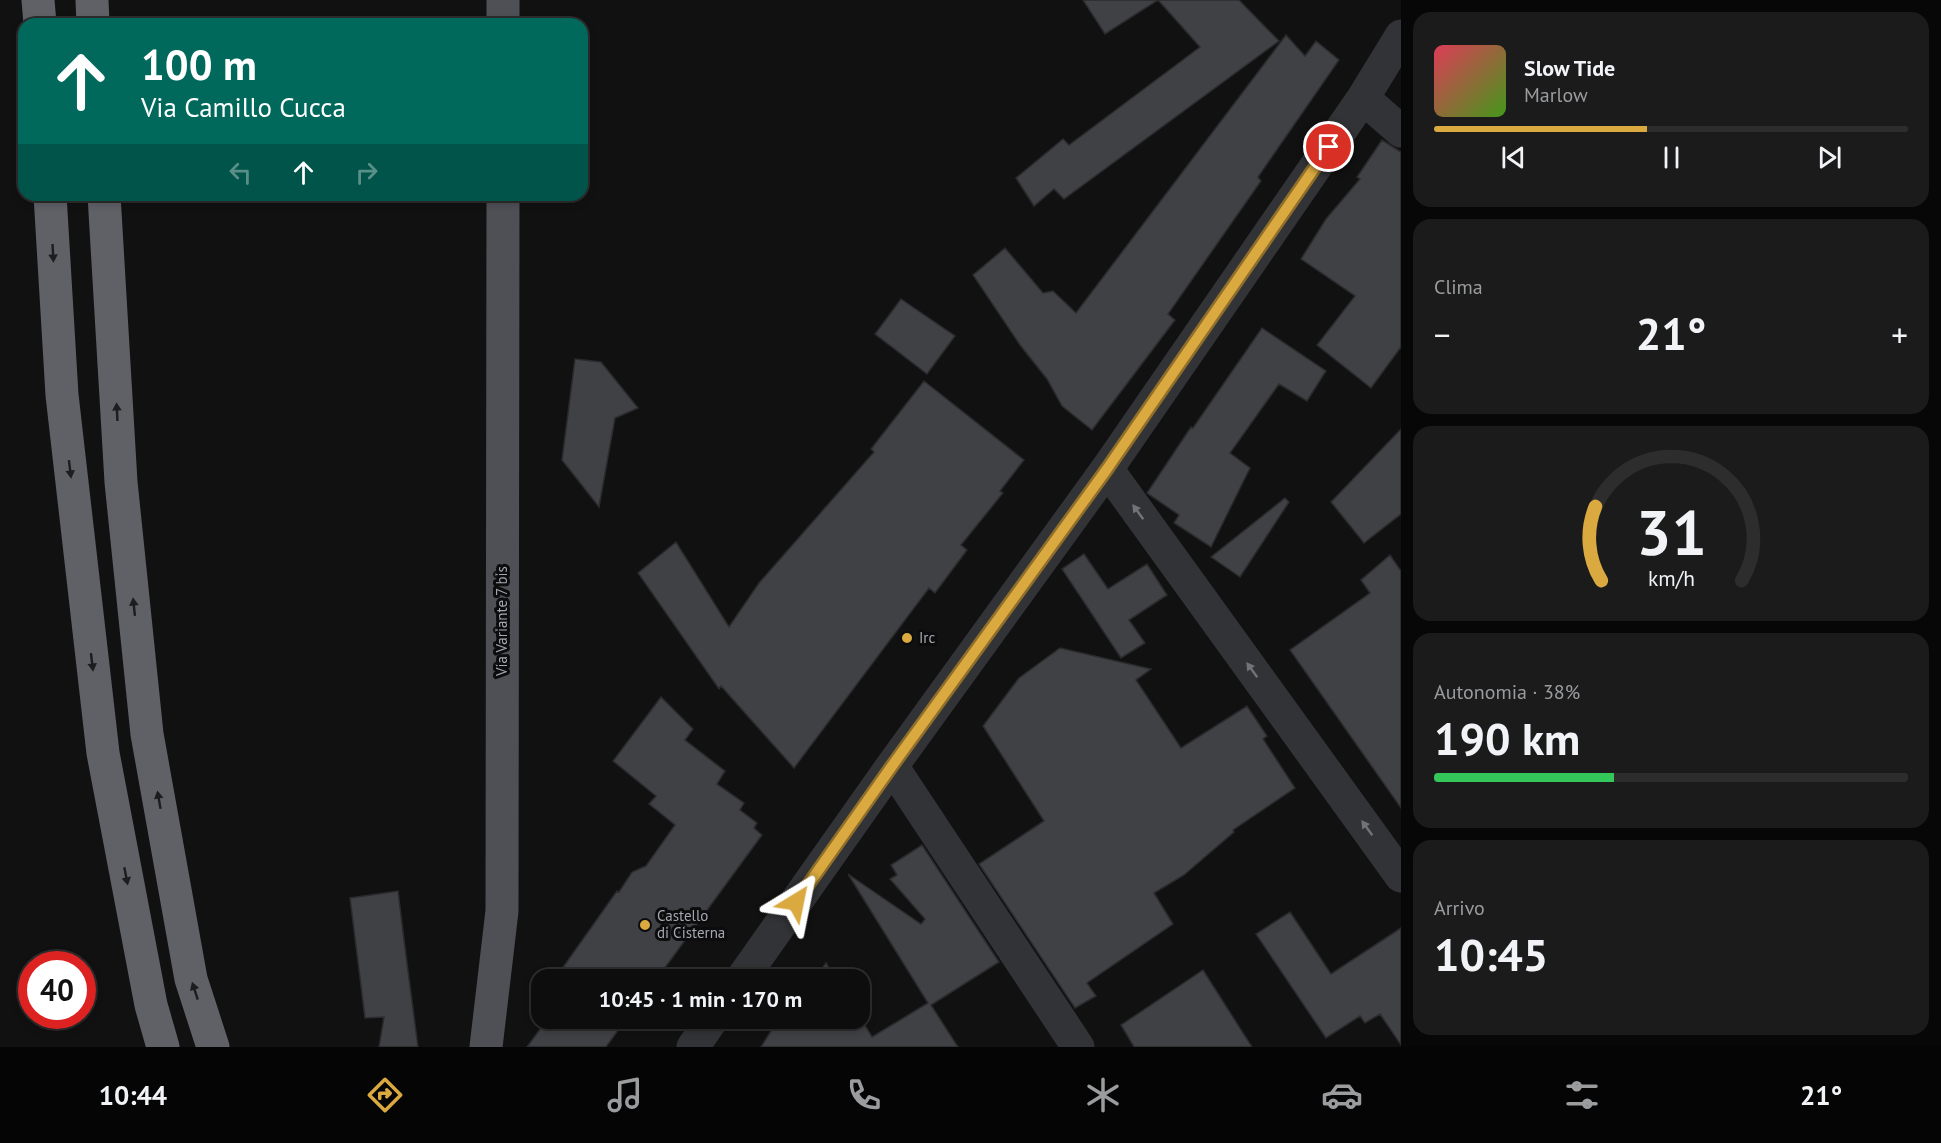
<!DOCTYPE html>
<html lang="it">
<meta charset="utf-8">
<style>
body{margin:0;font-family:"PT Sans",sans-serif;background:#1b1b1c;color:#f1f3f6;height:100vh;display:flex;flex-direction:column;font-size:22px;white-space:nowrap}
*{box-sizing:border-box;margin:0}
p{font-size:20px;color:#9a9c9e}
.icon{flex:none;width:33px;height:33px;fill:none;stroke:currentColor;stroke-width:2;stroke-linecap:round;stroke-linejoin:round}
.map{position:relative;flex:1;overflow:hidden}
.side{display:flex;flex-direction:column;gap:12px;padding:12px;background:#070708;width:540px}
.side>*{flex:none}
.banner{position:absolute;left:18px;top:18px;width:570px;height:183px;border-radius:18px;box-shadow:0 3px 9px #0003,0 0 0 2px #2d2d2e;background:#00695c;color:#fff;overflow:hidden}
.speed{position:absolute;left:18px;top:951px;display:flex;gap:12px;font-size:30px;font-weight:700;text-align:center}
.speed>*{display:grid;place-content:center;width:78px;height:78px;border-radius:50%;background:#0d0d0e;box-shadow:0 3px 9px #0003,0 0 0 2px #2d2d2e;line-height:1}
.speed .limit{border:9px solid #d22;background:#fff;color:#111}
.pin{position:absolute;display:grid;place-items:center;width:51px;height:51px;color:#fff;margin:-26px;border:3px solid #fff;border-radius:50%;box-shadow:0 2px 6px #0007}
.me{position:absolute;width:66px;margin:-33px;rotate:35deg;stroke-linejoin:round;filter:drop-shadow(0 0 4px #0008)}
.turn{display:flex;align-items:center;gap:21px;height:126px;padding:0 24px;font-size:27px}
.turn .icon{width:78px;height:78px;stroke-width:2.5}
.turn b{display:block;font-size:42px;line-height:51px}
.lanes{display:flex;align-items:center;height:57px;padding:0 24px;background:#0003;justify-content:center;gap:30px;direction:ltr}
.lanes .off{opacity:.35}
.big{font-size:45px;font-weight:700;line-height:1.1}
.side .widget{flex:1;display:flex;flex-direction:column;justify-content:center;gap:9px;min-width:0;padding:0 21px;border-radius:18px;background:#1b1b1c}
.side .dial{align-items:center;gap:0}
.dial svg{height:156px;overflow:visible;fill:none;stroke:#2d2d2e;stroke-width:7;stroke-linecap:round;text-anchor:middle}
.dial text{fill:#f1f3f6;stroke:none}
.song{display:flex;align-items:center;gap:18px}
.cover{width:72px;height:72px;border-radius:9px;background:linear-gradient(135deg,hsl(350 70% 55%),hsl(100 70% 35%))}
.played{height:6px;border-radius:3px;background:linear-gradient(90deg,#daa940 45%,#2d2d2e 45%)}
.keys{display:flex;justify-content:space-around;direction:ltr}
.heat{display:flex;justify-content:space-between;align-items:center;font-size:33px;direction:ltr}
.charge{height:9px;border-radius:4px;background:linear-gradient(90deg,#34c759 38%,#2d2d2e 0)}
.trip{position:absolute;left:531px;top:969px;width:339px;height:60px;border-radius:18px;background:#0d0d0e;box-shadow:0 3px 9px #0003,0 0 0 2px #2d2d2e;font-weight:700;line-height:60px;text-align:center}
.tab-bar{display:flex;height:96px;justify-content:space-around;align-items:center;background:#050506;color:#9a9c9e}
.tab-bar .icon{width:42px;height:42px}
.tab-bar .active{color:#daa940}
.tab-bar b{font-size:27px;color:#f1f3f6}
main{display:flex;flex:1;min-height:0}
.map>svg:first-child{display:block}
.building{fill:#404145;stroke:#2b2b2e;stroke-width:1.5}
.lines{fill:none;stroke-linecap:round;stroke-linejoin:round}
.minor{stroke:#323336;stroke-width:33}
.major{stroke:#4f5055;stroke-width:33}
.highway{stroke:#5f6167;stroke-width:33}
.oneway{fill:#1d1d1f}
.oneway2{fill:#71737a}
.route-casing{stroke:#8e6e2a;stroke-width:15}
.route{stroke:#daa940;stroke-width:10}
.poi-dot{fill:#daa940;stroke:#0c0c0d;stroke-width:2}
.labels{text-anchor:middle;stroke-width:6;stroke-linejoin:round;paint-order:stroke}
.street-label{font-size:15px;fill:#a4a8b1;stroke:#0c0c0d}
.poi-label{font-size:15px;fill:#a4a8b1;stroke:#0c0c0d;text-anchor:start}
</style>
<main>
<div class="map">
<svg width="1401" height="1047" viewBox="0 0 1401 1047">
<rect width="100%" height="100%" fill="#111112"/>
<path class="building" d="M 1083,0 L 1158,0 L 1105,34 Z
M 1158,0 L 1239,0 L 1279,41 L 1064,199 L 1054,189 L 1034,206 L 1016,178 L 1063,139 L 1069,145 L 1200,47 Z
M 1286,35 L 1305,56 L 1316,41 L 1339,60 L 1258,177 L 1261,181 L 1168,314 L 1175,320 L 1092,430 L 1062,406 L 1047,379 L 1020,345 L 973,275 L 1005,248 L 1043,293 L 1053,291 L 1076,313 Z
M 1382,140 L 1401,152 L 1401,347 L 1371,388 L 1317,345 L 1355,296 L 1301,259 L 1326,219 L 1360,179 L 1357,177 Z
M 901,299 L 955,336 L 927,374 L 875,334 Z
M 1262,328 L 1326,371 L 1307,401 L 1279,384 L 1230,453 L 1250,468 L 1211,547 L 1174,523 L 1179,515 L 1147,493 L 1191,427 L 1193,428 Z
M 575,359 L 601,362 L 638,408 L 615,418 L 599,507 L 562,460 Z
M 924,381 L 1024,460 L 1000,491 L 1003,493 L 961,545 L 967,550 L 935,593 L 929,588 L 794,768 L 721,686 L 719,689 L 638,573 L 676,542 L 729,627 L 759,583 L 874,452 L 871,449 Z
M 1401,429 L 1401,514 L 1364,543 L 1331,502 Z
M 1285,498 L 1289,502 L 1240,577 L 1211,557 Z
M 1084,554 L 1108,589 L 1147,564 L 1167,595 L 1129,620 L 1145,643 L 1121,658 L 1062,569 Z
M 1390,555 L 1401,571 L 1401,808 L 1290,650 L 1370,593 L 1361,580 Z
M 1060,648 L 1151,669 L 1136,680 L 1181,748 L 1247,706 L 1267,736 L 1263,739 L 1295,788 L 1233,830 L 1234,832 L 1184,875 L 1154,893 L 1173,924 L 1087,983 L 1096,996 L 1075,1008 L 979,864 L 1044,821 L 983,726 L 1019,678 Z
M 661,697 L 693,729 L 685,740 L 725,771 L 717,784 L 744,803 L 740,810 L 757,823 L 754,828 L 762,835 L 656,980 L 554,980 L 617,891 L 619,892 L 632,872 L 646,866 L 675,825 L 649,804 L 656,796 L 613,761 Z
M 922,845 L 999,962 L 931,1005 L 958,1047 L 761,1047 L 779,1018 L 860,1017 L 872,1037 L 928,1003 L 848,874 L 921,924 L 925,919 L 890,879 L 897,875 L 891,865 Z
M 398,891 L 404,940 L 418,1047 L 379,1047 L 384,1017 L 365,1018 L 350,898 Z
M 1290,912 L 1331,974 L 1401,928 L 1401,1045 L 1380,1014 L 1365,1023 L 1360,1016 L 1326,1038 L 1256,934 Z
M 826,963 L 836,980 L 814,980 Z
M 1203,970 L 1252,1047 L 1134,1047 L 1121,1025 Z
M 548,1018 L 627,1018 L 606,1047 L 527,1047 Z"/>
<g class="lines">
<path class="minor" d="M 1363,98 L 1401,131
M 1107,469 L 1401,876
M 892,766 L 1078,1047
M 741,980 L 892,766 L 1107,469 L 1363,98 L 1401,36
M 693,1047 L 713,1018"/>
<path class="major" d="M 503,24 L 503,0
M 486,1047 L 502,911 L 503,195"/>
<path class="highway" d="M 38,0 L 40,24
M 92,0 L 93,24
M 50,195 L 62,395 L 103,753 L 151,1005 L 163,1047
M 104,195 L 121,482 L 147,734 L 191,979 L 213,1047"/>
</g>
<defs><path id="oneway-solid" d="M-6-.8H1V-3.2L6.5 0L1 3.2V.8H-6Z" transform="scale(1.5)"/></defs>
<g class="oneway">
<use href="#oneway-solid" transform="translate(53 253) rotate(87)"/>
<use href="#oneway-solid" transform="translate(117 412) rotate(-93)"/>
<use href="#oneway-solid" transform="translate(70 469) rotate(83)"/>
<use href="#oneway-solid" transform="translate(134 607) rotate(-96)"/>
<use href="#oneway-solid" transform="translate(92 662) rotate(83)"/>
<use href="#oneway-solid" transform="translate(159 800) rotate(-100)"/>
<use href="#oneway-solid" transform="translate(126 876) rotate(79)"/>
<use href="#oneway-solid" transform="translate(195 991) rotate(-108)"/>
</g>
<g class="oneway2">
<use href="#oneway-solid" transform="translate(1138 512) rotate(-126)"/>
<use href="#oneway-solid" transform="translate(1252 670) rotate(-126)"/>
<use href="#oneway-solid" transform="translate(1367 828) rotate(-126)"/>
</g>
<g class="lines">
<defs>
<path id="route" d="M 796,902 L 892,766 L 1107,469 L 1329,147"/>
</defs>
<use href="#route" class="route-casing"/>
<use href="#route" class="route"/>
</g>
<g class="poi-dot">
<circle cx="907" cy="638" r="6"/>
<circle cx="645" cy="925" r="6"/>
</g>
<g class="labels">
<g class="street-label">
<text transform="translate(502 621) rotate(-90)" y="5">Via Variante 7 bis</text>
</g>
<g class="poi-label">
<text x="919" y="643">Irc</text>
<text x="657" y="921">Castello<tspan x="657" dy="17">di Cisterna</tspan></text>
</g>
</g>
</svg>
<div class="speed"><div class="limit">40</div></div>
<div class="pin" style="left:1329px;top:147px;background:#d93025"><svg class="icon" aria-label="arrive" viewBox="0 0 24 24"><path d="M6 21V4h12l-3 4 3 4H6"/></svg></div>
<svg class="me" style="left:796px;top:902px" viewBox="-20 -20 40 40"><path d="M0-17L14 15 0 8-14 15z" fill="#daa940" stroke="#fff" stroke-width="4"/></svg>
<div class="trip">10:45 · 1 min · 170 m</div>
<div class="banner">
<div class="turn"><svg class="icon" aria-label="ahead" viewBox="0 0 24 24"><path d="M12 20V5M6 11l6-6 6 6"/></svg><div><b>100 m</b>Via Camillo Cucca</div></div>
<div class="lanes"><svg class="icon off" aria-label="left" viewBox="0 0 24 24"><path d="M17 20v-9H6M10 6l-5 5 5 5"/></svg><svg class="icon" aria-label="ahead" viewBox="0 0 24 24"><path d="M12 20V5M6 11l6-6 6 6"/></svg><svg class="icon off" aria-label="right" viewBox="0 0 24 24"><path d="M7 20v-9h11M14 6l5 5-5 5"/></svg></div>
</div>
</div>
<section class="side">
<div class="widget">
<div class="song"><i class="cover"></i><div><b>Slow Tide</b><p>Marlow</p></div></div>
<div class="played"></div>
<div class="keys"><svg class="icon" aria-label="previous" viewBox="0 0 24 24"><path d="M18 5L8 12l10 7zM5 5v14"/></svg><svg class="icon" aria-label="pause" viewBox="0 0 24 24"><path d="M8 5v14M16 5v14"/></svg><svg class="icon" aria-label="next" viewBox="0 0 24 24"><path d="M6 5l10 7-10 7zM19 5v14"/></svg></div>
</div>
<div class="widget"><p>Clima</p>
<div class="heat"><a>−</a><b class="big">21°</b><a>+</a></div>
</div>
<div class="widget dial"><svg viewBox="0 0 100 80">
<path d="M14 69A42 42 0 1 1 86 69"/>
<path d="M14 69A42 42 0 0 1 11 31" stroke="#daa940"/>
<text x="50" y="56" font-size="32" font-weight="700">31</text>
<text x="50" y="72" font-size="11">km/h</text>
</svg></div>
<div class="widget"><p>Autonomia · 38%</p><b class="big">190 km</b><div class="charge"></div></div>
<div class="widget"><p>Arrivo</p><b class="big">10:45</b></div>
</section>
</main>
<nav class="tab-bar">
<b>10:44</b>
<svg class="icon active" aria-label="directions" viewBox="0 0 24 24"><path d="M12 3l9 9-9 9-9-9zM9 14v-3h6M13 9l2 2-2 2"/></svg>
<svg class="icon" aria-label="music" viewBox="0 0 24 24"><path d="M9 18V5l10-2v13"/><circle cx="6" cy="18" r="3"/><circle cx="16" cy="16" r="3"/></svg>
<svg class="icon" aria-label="phone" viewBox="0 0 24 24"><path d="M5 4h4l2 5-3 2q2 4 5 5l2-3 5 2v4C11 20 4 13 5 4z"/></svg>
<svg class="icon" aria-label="climate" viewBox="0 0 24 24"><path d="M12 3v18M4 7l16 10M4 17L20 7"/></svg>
<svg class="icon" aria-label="car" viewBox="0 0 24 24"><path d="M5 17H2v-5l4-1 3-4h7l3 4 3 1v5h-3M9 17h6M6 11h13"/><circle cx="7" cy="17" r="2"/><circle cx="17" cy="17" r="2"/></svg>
<svg class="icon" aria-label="filters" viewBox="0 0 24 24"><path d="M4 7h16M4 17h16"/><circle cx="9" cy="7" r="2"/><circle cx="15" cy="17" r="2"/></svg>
<b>21°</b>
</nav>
